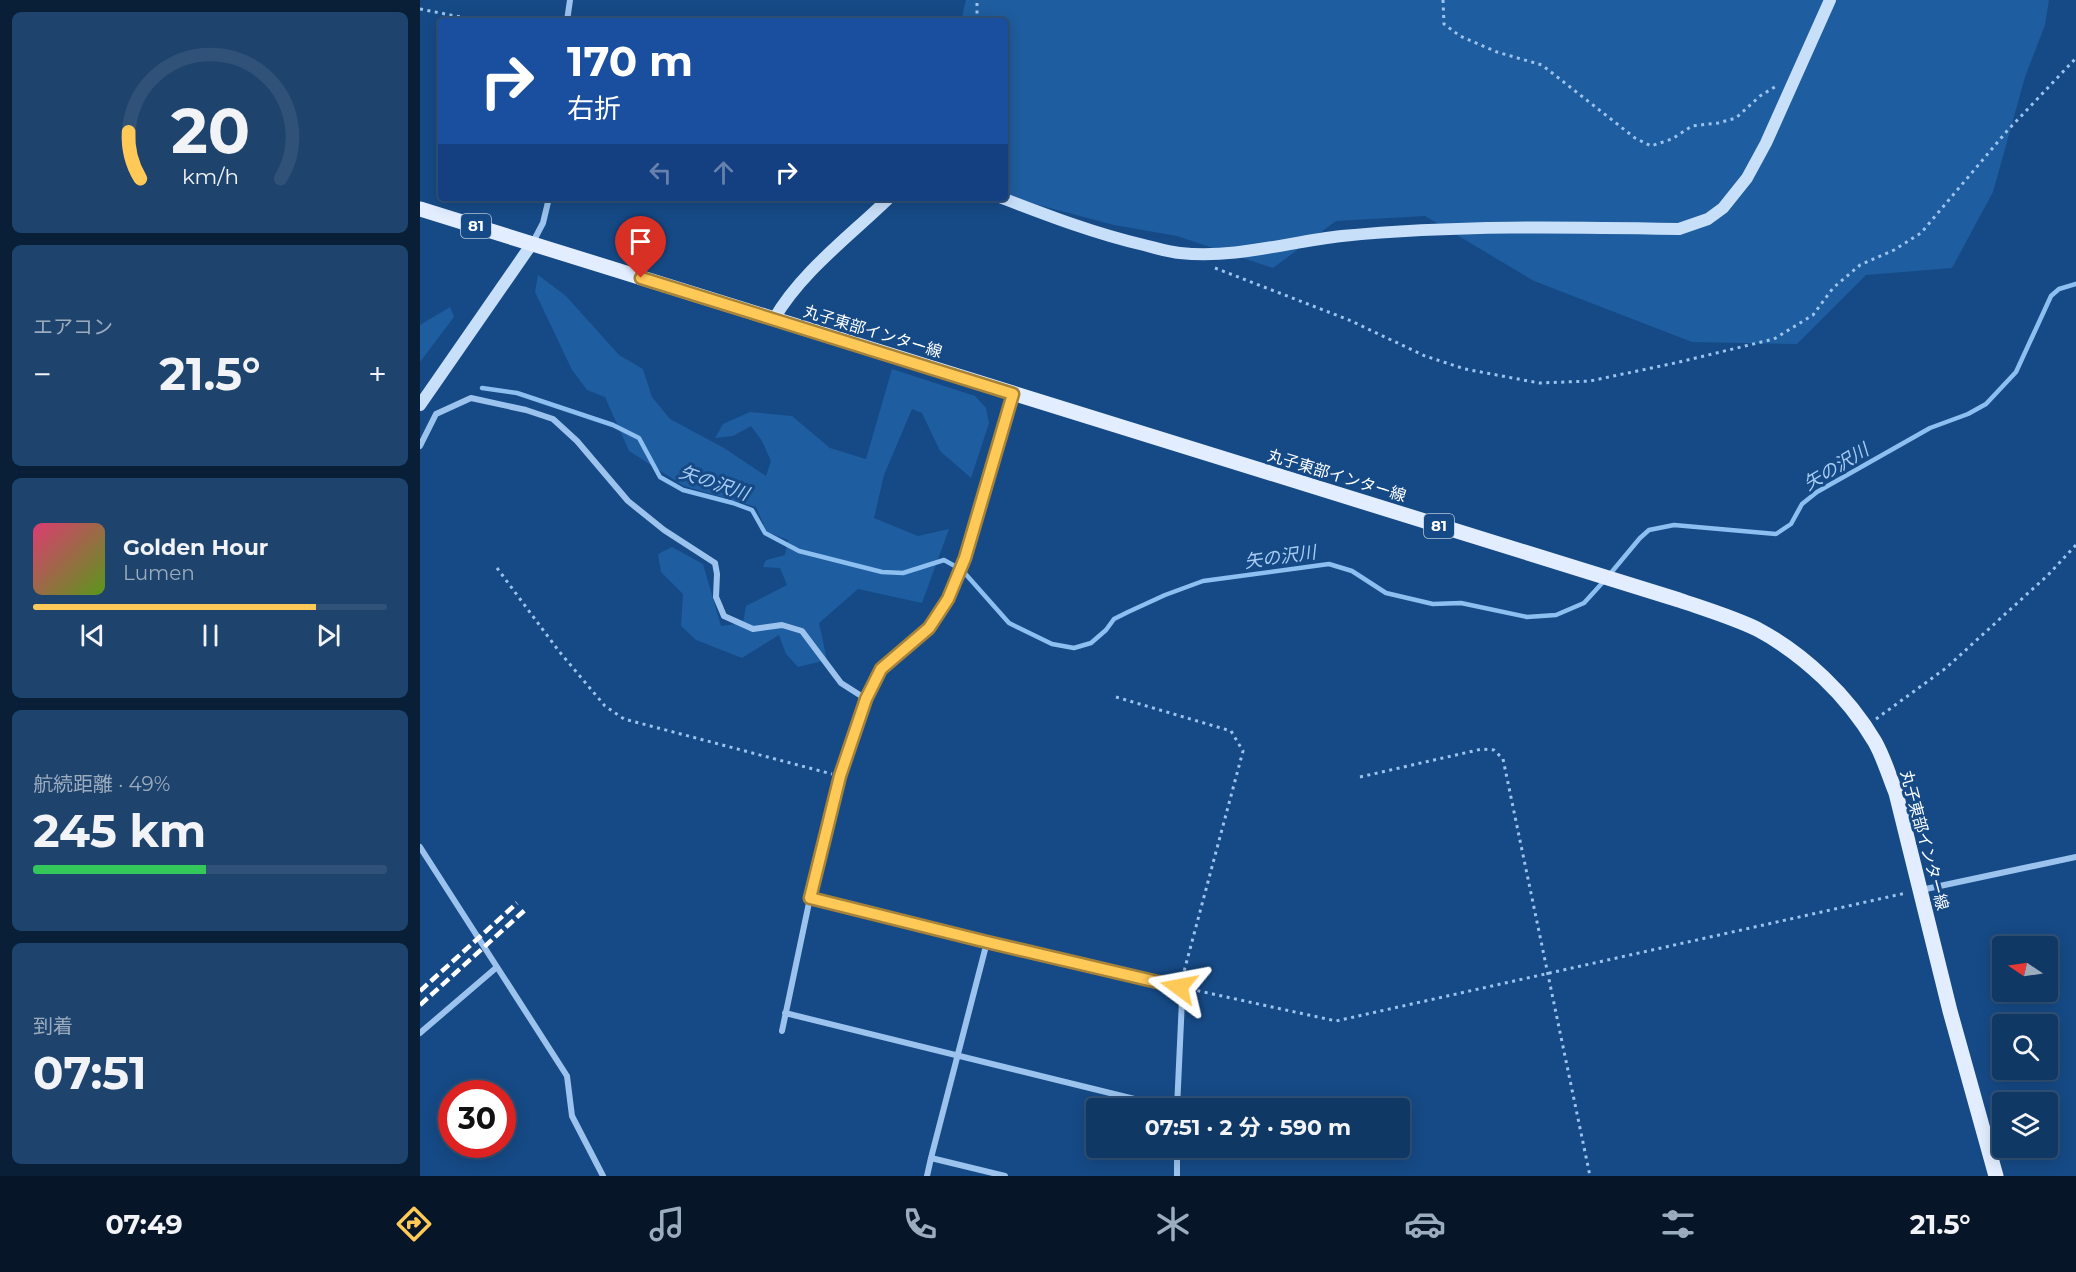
<!DOCTYPE html>
<html lang="ja">
<meta charset="utf-8">
<style>
body{margin:0;font-family:Montserrat,"Noto Sans JP",sans-serif;background:#1e436d;color:#f1f3f6;height:100vh;display:flex;flex-direction:column;font-size:22px;white-space:nowrap}
*{box-sizing:border-box;margin:0}
p{font-size:20px;color:#9cacbf}
.icon{flex:none;width:33px;height:33px;fill:none;stroke:currentColor;stroke-width:2;stroke-linecap:round;stroke-linejoin:round}
.map{position:relative;flex:1;overflow:hidden}
.drawer{display:flex;flex-direction:column;gap:12px;padding:12px;background:#091f37;width:420px}
.drawer>*{flex:none}
.guide{position:absolute;left:18px;top:18px;width:570px;height:183px;border-radius:6px;box-shadow:0 3px 15px #0003,0 0 0 2px #305278;background:#1a4fa0;color:#fff;overflow:hidden}
.needle{width:39px;rotate:283deg}
.tools{position:absolute;left:1572px;top:936px;display:grid;gap:12px}
.tools a{display:grid;place-items:center;width:66px;height:66px;border-radius:6px;background:#103864;box-shadow:0 3px 15px #0003,0 0 0 2px #305278;font-size:30px}
.speed{position:absolute;left:18px;top:1080px;display:flex;gap:12px;font-size:30px;font-weight:700;text-align:center}
.speed>*{display:grid;place-content:center;width:78px;height:78px;border-radius:50%;background:#103864;box-shadow:0 3px 15px #0003,0 0 0 2px #305278;line-height:1}
.speed .limit{border:9px solid #d22;background:#fff;color:#111}
.pin{position:absolute;display:grid;place-items:center;width:51px;height:51px;color:#fff;margin:-62px -26px;border-radius:50% 50% 50% 0;rotate:-45deg;box-shadow:0 0 6px #0007}
.pin .icon{rotate:45deg}
.me{position:absolute;width:66px;margin:-33px;rotate:283deg;stroke-linejoin:round;filter:drop-shadow(0 0 4px #0008)}
.turn{display:flex;align-items:center;gap:21px;height:126px;padding:0 30px;font-size:27px}
.turn .icon{width:78px;height:78px;stroke-width:2.5}
.turn b{display:block;font-size:42px;line-height:51px}
.lanes{display:flex;align-items:center;height:57px;padding:0 30px;background:#0003;justify-content:center;gap:30px;direction:ltr}
.lanes .off{opacity:.35}
.big{font-size:45px;font-weight:700;line-height:1.1}
.drawer .tile{flex:1;display:flex;flex-direction:column;justify-content:center;gap:9px;min-width:0;padding:0 21px;border-radius:9px;background:#1e436d}
.drawer .dial{align-items:center;gap:0}
.dial svg{height:156px;overflow:visible;fill:none;stroke:#305278;stroke-width:7;stroke-linecap:round;text-anchor:middle}
.dial text{fill:#f1f3f6;stroke:none}
.song{display:flex;align-items:center;gap:18px}
.cover{width:72px;height:72px;border-radius:9px;background:linear-gradient(135deg,hsl(340 70% 55%),hsl(90 70% 35%))}
.played{height:6px;border-radius:3px;background:linear-gradient(90deg,#ffc958 80%,#305278 80%)}
.keys{display:flex;justify-content:space-around;direction:ltr}
.heat{display:flex;justify-content:space-between;align-items:center;font-size:33px;direction:ltr}
.charge{height:9px;border-radius:4px;background:linear-gradient(90deg,#34c759 49%,#305278 0)}
.trip{position:absolute;left:666px;top:1098px;width:324px;height:60px;border-radius:6px;background:#103864;box-shadow:0 3px 15px #0003,0 0 0 2px #305278;font-weight:700;line-height:60px;text-align:center}
.dock{display:flex;height:96px;justify-content:space-around;align-items:center;background:#061628;color:#9cacbf}
.dock .icon{width:42px;height:42px}
.dock .current{color:#ffc958}
.dock b{font-size:27px;color:#f1f3f6}
main{display:flex;flex:1;min-height:0}
.map>svg:first-child{display:block}
.green{fill:#1e5d9f}
.lines{fill:none;stroke-linecap:round;stroke-linejoin:round}
.stream{stroke:#8dbff1;stroke-width:4.5}
.path{stroke:#9bc3ee;stroke-width:3;stroke-dasharray:3 4.5;stroke-linecap:butt}
.street{stroke:#9bc3ee;stroke-width:6}
.secondary{stroke:#c8dffa;stroke-width:12}
.primary{stroke:#e2eeff;stroke-width:15}
.rail{stroke:#fff;stroke-width:4.5;stroke-dasharray:10 4.5;stroke-linecap:butt}
.route-casing{stroke:#a68339;stroke-width:15}
.route{stroke:#ffc958;stroke-width:10}
.labels{text-anchor:middle;stroke-width:6;stroke-linejoin:round;paint-order:stroke}
.shield{fill:#164a86;stroke:#b9c9db;stroke-width:1.5}
.shield-label{font-size:15px;font-weight:bold;fill:#fff}
.street-label{font-size:16px;fill:#fff;stroke:#164a86}
.water-label{font-size:18px;font-style:italic;fill:#a7cdf5;stroke:#164a86}
</style>
<main>
<section class="drawer">
<div class="tile dial"><svg viewBox="0 0 100 80">
<path d="M14 69A42 42 0 1 1 86 69"/>
<path d="M14 69A42 42 0 0 1 8 45" stroke="#ffc958"/>
<text x="50" y="56" font-size="32" font-weight="700">20</text>
<text x="50" y="72" font-size="11">km/h</text>
</svg></div>
<div class="tile"><p>エアコン</p>
<div class="heat"><a>−</a><b class="big">21.5°</b><a>+</a></div>
</div>
<div class="tile">
<div class="song"><i class="cover"></i><div><b>Golden Hour</b><p>Lumen</p></div></div>
<div class="played"></div>
<div class="keys"><svg class="icon" aria-label="previous" viewBox="0 0 24 24"><path d="M18 5L8 12l10 7zM5 5v14"/></svg><svg class="icon" aria-label="pause" viewBox="0 0 24 24"><path d="M8 5v14M16 5v14"/></svg><svg class="icon" aria-label="next" viewBox="0 0 24 24"><path d="M6 5l10 7-10 7zM19 5v14"/></svg></div>
</div>
<div class="tile"><p>航続距離 · 49%</p><b class="big">245 km</b><div class="charge"></div></div>
<div class="tile"><p>到着</p><b class="big">07:51</b></div>
</section>
<div class="map">
<svg width="1656" height="1176" viewBox="0 0 1656 1176">
<rect width="100%" height="100%" fill="#164a86"/>
<path class="green" d="M 546,0 L 1629,0 L 1625,25 L 1605,77 L 1573,192 L 1532,268 L 1446,275 L 1377,344 L 1272,342 L 1114,281 L 1005,216 L 916,221 L 853,268 L 757,236 L 694,225 L 585,196 L 585,21 L 541,21 Z
M 118,275 L 146,296 L 199,355 L 223,369 L 232,397 L 250,419 L 304,448 L 346,476 L 351,461 L 342,441 L 331,426 L 313,436 L 295,438 L 303,424 L 330,412 L 372,416 L 410,448 L 446,459 L 472,369 L 555,396 L 566,408 L 569,423 L 551,478 L 520,451 L 502,413 L 492,409 L 464,475 L 454,518 L 498,536 L 529,529 L 502,603 L 438,589 L 399,623 L 407,660 L 378,667 L 366,654 L 359,635 L 322,658 L 276,640 L 261,626 L 263,594 L 241,572 L 238,554 L 252,547 L 283,564 L 301,626 L 323,623 L 326,606 L 367,585 L 360,568 L 343,567 L 346,560 L 365,555 L 368,540 L 347,532 L 336,507 L 264,486 L 209,451 L 185,397 L 167,390 L 152,370 L 115,292 Z
M 30,307 L 34,317 L 0,362 L 0,325 Z"/>
<g class="lines">
<path class="stream" d="M 62,388 L 97,393 L 193,425 L 219,438 L 240,477 L 263,490 L 313,503 L 332,510 L 345,533 L 379,551 L 462,572 L 483,573 L 524,560 L 542,570 L 589,623 L 632,644 L 654,648 L 671,643 L 686,630 L 694,619 L 708,612 L 745,595 L 783,581 L 909,564 L 932,571 L 966,593 L 1013,604 L 1041,603 L 1107,617 L 1136,615 L 1164,603 L 1184,581
M 1190,574 L 1220,538 L 1229,530 L 1254,525 L 1356,534 L 1371,524 L 1382,504 L 1397,492 L 1510,428 L 1548,414 L 1566,404 L 1596,372 L 1631,296 L 1639,289 L 1656,284"/>
<path class="path" d="M 1023,0 L 1024,24 L 1040,36 L 1077,52 L 1122,65 L 1215,138 L 1231,146 L 1252,139 L 1272,126 L 1298,123 L 1316,118 L 1340,96 L 1358,85
M 0,9 L 61,21
M 557,21 L 557,0
M 795,268 L 929,320 L 1005,356 L 1045,369 L 1119,383 L 1170,381 L 1255,363 L 1354,339 L 1393,315 L 1413,288 L 1440,265 L 1474,250 L 1501,233 L 1587,131 L 1656,58
M 77,568 L 138,650 L 185,706 L 204,719 L 412,774
M 696,697 L 811,731 L 823,751 L 762,979
M 1456,719 L 1526,668 L 1628,575 L 1656,545
M 940,777 L 1062,749 L 1074,750 L 1083,759 L 1170,1176
M 770,989 L 916,1021 L 1486,893"/>
<path class="street" d="M 147,21 L 150,0
M 113,242 L 123,223 L 129,198
M 0,446 L 16,414 L 51,398 L 106,410 L 133,419 L 157,441 L 208,501 L 244,530 L 295,563 L 297,574 L 296,597 L 304,616 L 333,629 L 362,625 L 382,631 L 421,683 L 446,699 L 420,776 L 390,898 L 362,1031
M 446,699 L 461,669 L 509,628 L 528,599 L 545,558 L 593,394
M 0,847 L 77,967
M 1501,890 L 1656,857
M 390,898 L 567,942 L 759,987 L 762,1000 L 757,1108
M 365,1013 L 751,1108
M 0,1033 L 77,967 L 147,1076 L 152,1116 L 183,1176
M 511,1158 L 567,942
M 507,1176 L 511,1158 L 585,1176
M 757,1176 L 757,1148"/>
<path class="secondary" d="M 582,198 C 629,216 676,234 724,245 C 736,248 748,252 760,253 C 815,259 868,242 922,236 C 1034,225 1147,227 1259,229 L 1288,219 L 1303,208 L 1327,178 L 1346,143 L 1410,0
M 354,319 C 381,272 430,236 469,198
M 0,405 L 111,245"/>
<path class="primary" d="M 0,209 L 1259,600 C 1285,609 1312,617 1337,629 C 1384,654 1428,696 1455,742 C 1464,758 1469,776 1476,793 L 1530,1011 L 1576,1176"/>
<path class="rail" d="M 0,991 L 97,903
M 0,1005 L 105,910"/>
</g>
<g class="lines">
<defs>
<path id="route" d="M 221,278 L 593,394 L 545,558 L 528,599 L 509,628 L 461,669 L 446,699 L 420,776 L 390,898 L 567,942 L 759,987"/>
</defs>
<use href="#route" class="route-casing"/>
<use href="#route" class="route"/>
</g>
<g class="labels">
<g class="shield">
<rect x="41" y="214" width="30" height="24" rx="4.5"/>
<rect x="1004" y="514" width="30" height="24" rx="4.5"/>
</g>
<g class="shield-label">
<text x="56" y="231">81</text>
<text x="1019" y="531">81</text>
</g>
<g class="street-label">
<text transform="translate(453 331) rotate(17)" y="6">丸子東部インター線</text>
<text transform="translate(917 475) rotate(17)" y="6">丸子東部インター線</text>
<text transform="translate(1505 840) rotate(75)" y="6">丸子東部インター線</text>
</g>
<g class="water-label">
<text transform="translate(1416 467) rotate(-31)" y="6">矢の沢川</text>
<text transform="translate(294 483) rotate(19)" y="6">矢の沢川</text>
<text transform="translate(860 557) rotate(-8)" y="6">矢の沢川</text>
</g>
</g>
</svg>
<div class="tools">
<a><svg class="needle" viewBox="-14 -14 28 28"><path d="M0-13l5 13h-10z" fill="#e53935"/><path d="M0 13l5-13h-10z" fill="#9cacbf"/></svg></a>
<a><svg class="icon" aria-label="search" viewBox="0 0 24 24"><circle cx="10" cy="10" r="6"/><path d="M15 15l6 6"/></svg></a>
<a><svg class="icon" aria-label="layers" viewBox="0 0 24 24"><path d="M12 4l9 5-9 5-9-5zM3 14l9 5 9-5"/></svg></a>
</div>
<div class="speed"><div class="limit">30</div></div>
<div class="pin" style="left:221px;top:278px;background:#d93025"><svg class="icon" aria-label="arrive" viewBox="0 0 24 24"><path d="M6 21V4h12l-3 4 3 4H6"/></svg></div>
<svg class="me" style="left:759px;top:987px" viewBox="-20 -20 40 40"><path d="M0-17L14 15 0 8-14 15z" fill="#ffc958" stroke="#fff" stroke-width="4"/></svg>
<div class="trip">07:51 · 2 分 · 590 m</div>
<div class="guide">
<div class="turn"><svg class="icon" aria-label="right" viewBox="0 0 24 24"><path d="M7 20v-9h11M14 6l5 5-5 5"/></svg><div><b>170 m</b>右折</div></div>
<div class="lanes"><svg class="icon off" aria-label="left" viewBox="0 0 24 24"><path d="M17 20v-9H6M10 6l-5 5 5 5"/></svg><svg class="icon off" aria-label="ahead" viewBox="0 0 24 24"><path d="M12 20V5M6 11l6-6 6 6"/></svg><svg class="icon" aria-label="right" viewBox="0 0 24 24"><path d="M7 20v-9h11M14 6l5 5-5 5"/></svg></div>
</div>
</div>
</main>
<nav class="dock">
<b>07:49</b>
<svg class="icon current" aria-label="directions" viewBox="0 0 24 24"><path d="M12 3l9 9-9 9-9-9zM9 14v-3h6M13 9l2 2-2 2"/></svg>
<svg class="icon" aria-label="music" viewBox="0 0 24 24"><path d="M9 18V5l10-2v13"/><circle cx="6" cy="18" r="3"/><circle cx="16" cy="16" r="3"/></svg>
<svg class="icon" aria-label="phone" viewBox="0 0 24 24"><path d="M5 4h4l2 5-3 2q2 4 5 5l2-3 5 2v4C11 20 4 13 5 4z"/></svg>
<svg class="icon" aria-label="climate" viewBox="0 0 24 24"><path d="M12 3v18M4 7l16 10M4 17L20 7"/></svg>
<svg class="icon" aria-label="car" viewBox="0 0 24 24"><path d="M5 17H2v-5l4-1 3-4h7l3 4 3 1v5h-3M9 17h6M6 11h13"/><circle cx="7" cy="17" r="2"/><circle cx="17" cy="17" r="2"/></svg>
<svg class="icon" aria-label="filters" viewBox="0 0 24 24"><path d="M4 7h16M4 17h16"/><circle cx="9" cy="7" r="2"/><circle cx="15" cy="17" r="2"/></svg>
<b>21.5°</b>
</nav>
